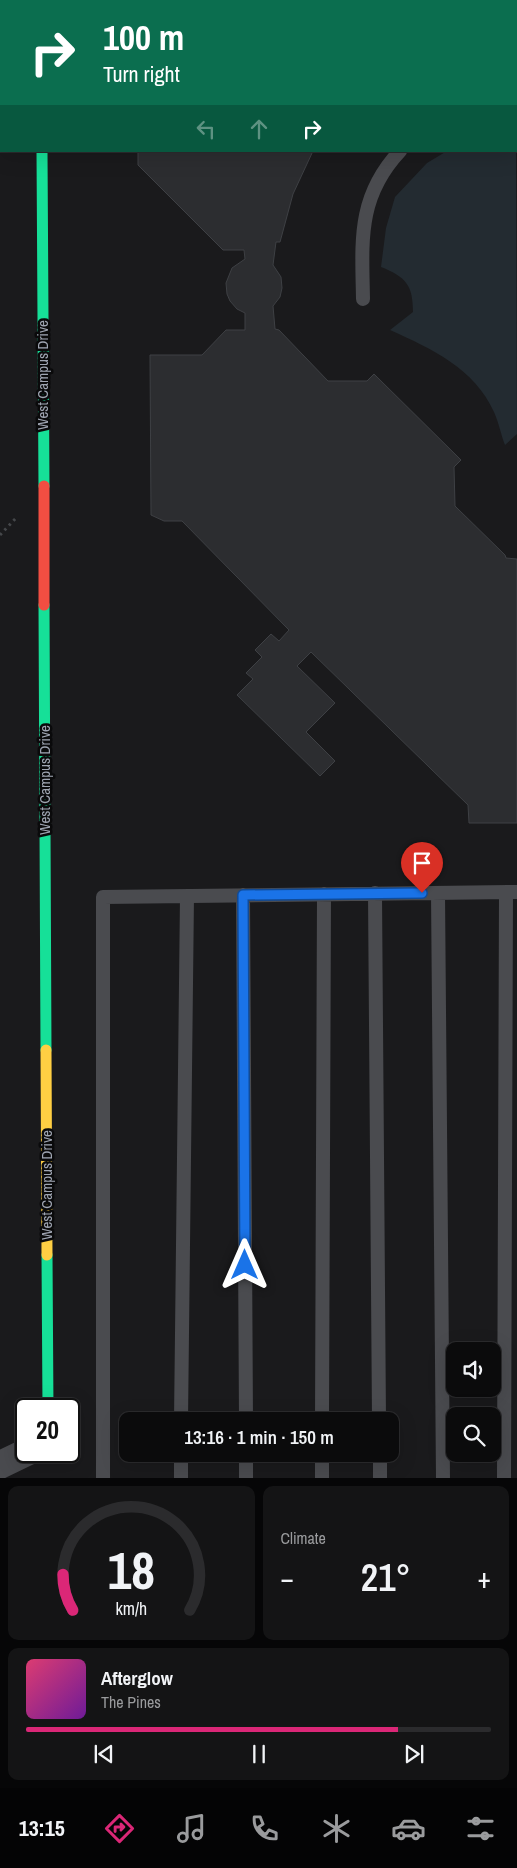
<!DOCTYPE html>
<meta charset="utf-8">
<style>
body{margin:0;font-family:"Archivo Narrow",sans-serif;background:#141415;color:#f1f3f6;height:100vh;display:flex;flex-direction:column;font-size:19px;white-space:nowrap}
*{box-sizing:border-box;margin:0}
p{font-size:16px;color:#9a9b9d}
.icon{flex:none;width:28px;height:28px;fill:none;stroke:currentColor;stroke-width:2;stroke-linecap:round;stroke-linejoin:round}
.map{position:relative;height:1478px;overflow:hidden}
.side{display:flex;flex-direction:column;gap:8px;padding:8px;background:#060607;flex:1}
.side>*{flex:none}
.hud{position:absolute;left:0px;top:0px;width:518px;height:152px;box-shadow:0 5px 20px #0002,0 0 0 1px #2b2b2d;background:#0b6e4f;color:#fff;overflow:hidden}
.fabs{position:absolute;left:446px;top:1342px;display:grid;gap:10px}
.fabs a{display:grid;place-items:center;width:55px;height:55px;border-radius:10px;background:#0b0b0c;box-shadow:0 5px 20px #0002,0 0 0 1px #2b2b2d;font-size:25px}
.speed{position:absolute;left:15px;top:1398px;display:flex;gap:10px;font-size:25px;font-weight:700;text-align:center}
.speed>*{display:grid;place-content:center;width:65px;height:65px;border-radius:50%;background:#0b0b0c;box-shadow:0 5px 20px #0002,0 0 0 1px #2b2b2d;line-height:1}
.speed .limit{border:2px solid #111;border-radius:8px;background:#fff;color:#111}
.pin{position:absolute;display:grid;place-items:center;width:42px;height:42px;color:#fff;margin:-51px -21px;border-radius:50% 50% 50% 0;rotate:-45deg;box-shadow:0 0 5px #0007}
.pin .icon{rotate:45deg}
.me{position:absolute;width:55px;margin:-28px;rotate:0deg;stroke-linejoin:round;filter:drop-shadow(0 0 4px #0008)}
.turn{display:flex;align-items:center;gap:18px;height:105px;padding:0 20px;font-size:22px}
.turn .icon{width:65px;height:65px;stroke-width:2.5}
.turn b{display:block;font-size:35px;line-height:42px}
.lanes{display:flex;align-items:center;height:48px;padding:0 20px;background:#0003;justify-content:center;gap:25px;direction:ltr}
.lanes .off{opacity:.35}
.big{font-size:38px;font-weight:600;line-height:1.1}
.side .card{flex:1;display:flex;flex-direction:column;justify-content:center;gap:8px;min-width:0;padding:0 18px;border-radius:10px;background:#141415}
.side .dial{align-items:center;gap:0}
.dial svg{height:130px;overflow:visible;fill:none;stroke:#2b2b2d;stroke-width:7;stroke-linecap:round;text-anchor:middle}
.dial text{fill:#f1f3f6;stroke:none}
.song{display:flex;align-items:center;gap:15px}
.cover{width:60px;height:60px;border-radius:8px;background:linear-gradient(135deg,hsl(340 70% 55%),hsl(280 70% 35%))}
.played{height:5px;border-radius:2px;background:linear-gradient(90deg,#db2777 80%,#2b2b2d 80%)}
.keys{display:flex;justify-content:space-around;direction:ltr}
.heat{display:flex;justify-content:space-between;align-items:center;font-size:28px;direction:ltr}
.side .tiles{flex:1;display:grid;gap:8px;grid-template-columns:1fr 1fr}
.card:last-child{grid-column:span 2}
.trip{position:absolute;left:119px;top:1412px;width:280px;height:50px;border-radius:10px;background:#0b0b0c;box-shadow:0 5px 20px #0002,0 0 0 1px #2b2b2d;font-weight:600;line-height:50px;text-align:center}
.tabs{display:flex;height:80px;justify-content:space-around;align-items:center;background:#040405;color:#9a9b9d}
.tabs .icon{width:35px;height:35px}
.tabs .on{color:#db2777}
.tabs b{font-size:22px;color:#f1f3f6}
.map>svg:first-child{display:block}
.built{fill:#1a1a1c;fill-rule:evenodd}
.water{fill:#232b31}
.building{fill:#2c2d30;stroke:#3e4044}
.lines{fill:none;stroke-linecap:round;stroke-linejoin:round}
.path{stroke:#45474a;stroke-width:3;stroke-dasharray:2.5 4;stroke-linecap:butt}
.lane{stroke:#4a4b4f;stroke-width:14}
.street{stroke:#4a4b4f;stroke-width:28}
.fast{stroke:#16e098;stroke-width:11}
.slow{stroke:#ffcf43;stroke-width:11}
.jam{stroke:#f24e42;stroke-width:11}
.route-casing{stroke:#114b97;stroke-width:12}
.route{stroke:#1a73e8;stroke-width:9}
.labels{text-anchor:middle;stroke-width:5;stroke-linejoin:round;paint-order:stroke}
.street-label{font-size:15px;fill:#9fa5b2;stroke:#0a0a0b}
</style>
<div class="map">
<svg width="517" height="1478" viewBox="0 0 517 1478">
<rect width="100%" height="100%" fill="#0f0f10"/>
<path class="built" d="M 0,0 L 517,0 L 517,1478 L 0,1478 ZM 1,1 L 516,1 L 516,151 L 1,151 ZM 455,1351 L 492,1351 L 492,1389 L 455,1389 ZM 26,1409 L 69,1409 L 69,1451 L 26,1451 ZM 455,1416 L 492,1416 L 492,1454 L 455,1454 ZM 128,1421 L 390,1421 L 390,1454 L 128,1454 Z"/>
<path class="water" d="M 516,135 L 517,434 L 505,445 C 501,435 499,423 494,412 C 474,368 432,349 390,330 L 413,312 C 413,285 406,277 381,267 L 386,228 L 395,197 L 427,163 L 447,151 L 516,151 Z"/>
<path class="building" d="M 203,0 L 504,0 L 202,1 Z
M 138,151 L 313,151 L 293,194 L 280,242 L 276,242 L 273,265 L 281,277 L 282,288 L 280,297 L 273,306 L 275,329 L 279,330 L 328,381 L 367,381 L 374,374 L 461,460 L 454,467 L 455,506 L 505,555 L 506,558 L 517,559 L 517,823 L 469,823 L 468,805 L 311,652 L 297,666 L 335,703 L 306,732 L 335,761 L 320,776 L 237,695 L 253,679 L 246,673 L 262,657 L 255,650 L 271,634 L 279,641 L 289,630 L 182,521 L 164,521 L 151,515 L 150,355 L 202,355 L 226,330 L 245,330 L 245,313 L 237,309 L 230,301 L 227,294 L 226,283 L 232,268 L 245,259 L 244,250 L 223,250 L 138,165 Z"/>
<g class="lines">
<path class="path" d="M 0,535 L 17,517"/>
<path class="lane" d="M 516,101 L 517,100
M 363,299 C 362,241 357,197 400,151
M 375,893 L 379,1421
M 438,893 L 443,1478
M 243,895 L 246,1421
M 181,1421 L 187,896
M 322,1421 L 324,894
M 246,1454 L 246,1478
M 380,1454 L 380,1478
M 103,1478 L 103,897 L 517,892
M 181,1478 L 181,1454
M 322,1478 L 322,1454
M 504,1478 L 506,892"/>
<path class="street" d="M 41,0 L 41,1
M 0,1465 L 29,1451"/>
<path class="fast" d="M 42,151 L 44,486
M 44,605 L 46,1050
M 47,1255 L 48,1409"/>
<path class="slow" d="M 46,1050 L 47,1255"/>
<path class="jam" d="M 44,486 L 44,605"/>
</g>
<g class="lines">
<defs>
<path id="route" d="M 245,1265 L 243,895 L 422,893"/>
</defs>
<use href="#route" class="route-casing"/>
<use href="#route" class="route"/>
</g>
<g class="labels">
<g class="street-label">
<text transform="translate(43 375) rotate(-90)" y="5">West Campus Drive</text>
<text transform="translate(45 780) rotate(-90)" y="5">West Campus Drive</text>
<text transform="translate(47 1185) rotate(-90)" y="5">West Campus Drive</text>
</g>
</g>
</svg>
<div class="fabs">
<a><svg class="icon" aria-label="sound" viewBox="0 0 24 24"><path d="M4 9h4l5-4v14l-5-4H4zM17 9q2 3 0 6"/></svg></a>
<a><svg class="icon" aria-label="search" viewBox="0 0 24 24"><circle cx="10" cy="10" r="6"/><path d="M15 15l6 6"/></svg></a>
</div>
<div class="speed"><div class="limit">20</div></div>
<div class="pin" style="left:422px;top:893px;background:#d93025"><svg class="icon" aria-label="arrive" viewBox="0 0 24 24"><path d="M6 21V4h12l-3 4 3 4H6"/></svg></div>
<svg class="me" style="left:245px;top:1265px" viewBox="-20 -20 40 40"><path d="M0-17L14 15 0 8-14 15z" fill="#1a73e8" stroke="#fff" stroke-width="4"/></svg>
<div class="trip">13:16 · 1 min · 150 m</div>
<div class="hud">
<div class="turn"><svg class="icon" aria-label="right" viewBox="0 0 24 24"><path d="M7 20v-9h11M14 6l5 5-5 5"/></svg><div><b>100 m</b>Turn right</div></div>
<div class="lanes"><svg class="icon off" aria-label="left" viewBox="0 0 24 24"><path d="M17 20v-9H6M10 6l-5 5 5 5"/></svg><svg class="icon off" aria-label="ahead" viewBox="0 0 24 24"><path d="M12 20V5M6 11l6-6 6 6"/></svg><svg class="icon" aria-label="right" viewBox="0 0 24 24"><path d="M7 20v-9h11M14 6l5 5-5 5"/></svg></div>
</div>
</div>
<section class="side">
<div class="tiles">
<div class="card dial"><svg viewBox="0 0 100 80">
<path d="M14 69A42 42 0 1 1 86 69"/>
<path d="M14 69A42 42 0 0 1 8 47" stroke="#db2777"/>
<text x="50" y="56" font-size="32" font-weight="700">18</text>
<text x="50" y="72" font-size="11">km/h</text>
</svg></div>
<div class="card"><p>Climate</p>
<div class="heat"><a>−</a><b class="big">21°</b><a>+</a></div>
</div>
<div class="card">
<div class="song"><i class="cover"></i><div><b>Afterglow</b><p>The Pines</p></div></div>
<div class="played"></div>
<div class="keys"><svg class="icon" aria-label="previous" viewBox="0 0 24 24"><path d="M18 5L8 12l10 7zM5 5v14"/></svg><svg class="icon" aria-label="pause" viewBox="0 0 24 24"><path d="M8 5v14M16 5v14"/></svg><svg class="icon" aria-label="next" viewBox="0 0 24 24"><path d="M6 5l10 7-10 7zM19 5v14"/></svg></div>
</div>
</div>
</section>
<nav class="tabs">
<b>13:15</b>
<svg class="icon on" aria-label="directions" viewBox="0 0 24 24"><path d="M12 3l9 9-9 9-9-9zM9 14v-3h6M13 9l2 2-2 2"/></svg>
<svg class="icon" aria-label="music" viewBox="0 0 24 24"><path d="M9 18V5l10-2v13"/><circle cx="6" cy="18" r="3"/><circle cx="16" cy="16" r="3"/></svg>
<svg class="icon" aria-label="phone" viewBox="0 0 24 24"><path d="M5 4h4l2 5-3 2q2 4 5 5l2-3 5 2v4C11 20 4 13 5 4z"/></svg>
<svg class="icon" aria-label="climate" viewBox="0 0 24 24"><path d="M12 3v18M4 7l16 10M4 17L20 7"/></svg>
<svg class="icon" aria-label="car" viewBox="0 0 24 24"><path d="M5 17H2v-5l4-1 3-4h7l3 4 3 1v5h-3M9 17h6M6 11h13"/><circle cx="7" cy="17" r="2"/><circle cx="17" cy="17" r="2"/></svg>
<svg class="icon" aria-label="filters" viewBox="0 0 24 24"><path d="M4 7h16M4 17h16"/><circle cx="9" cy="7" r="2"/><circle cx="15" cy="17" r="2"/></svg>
</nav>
